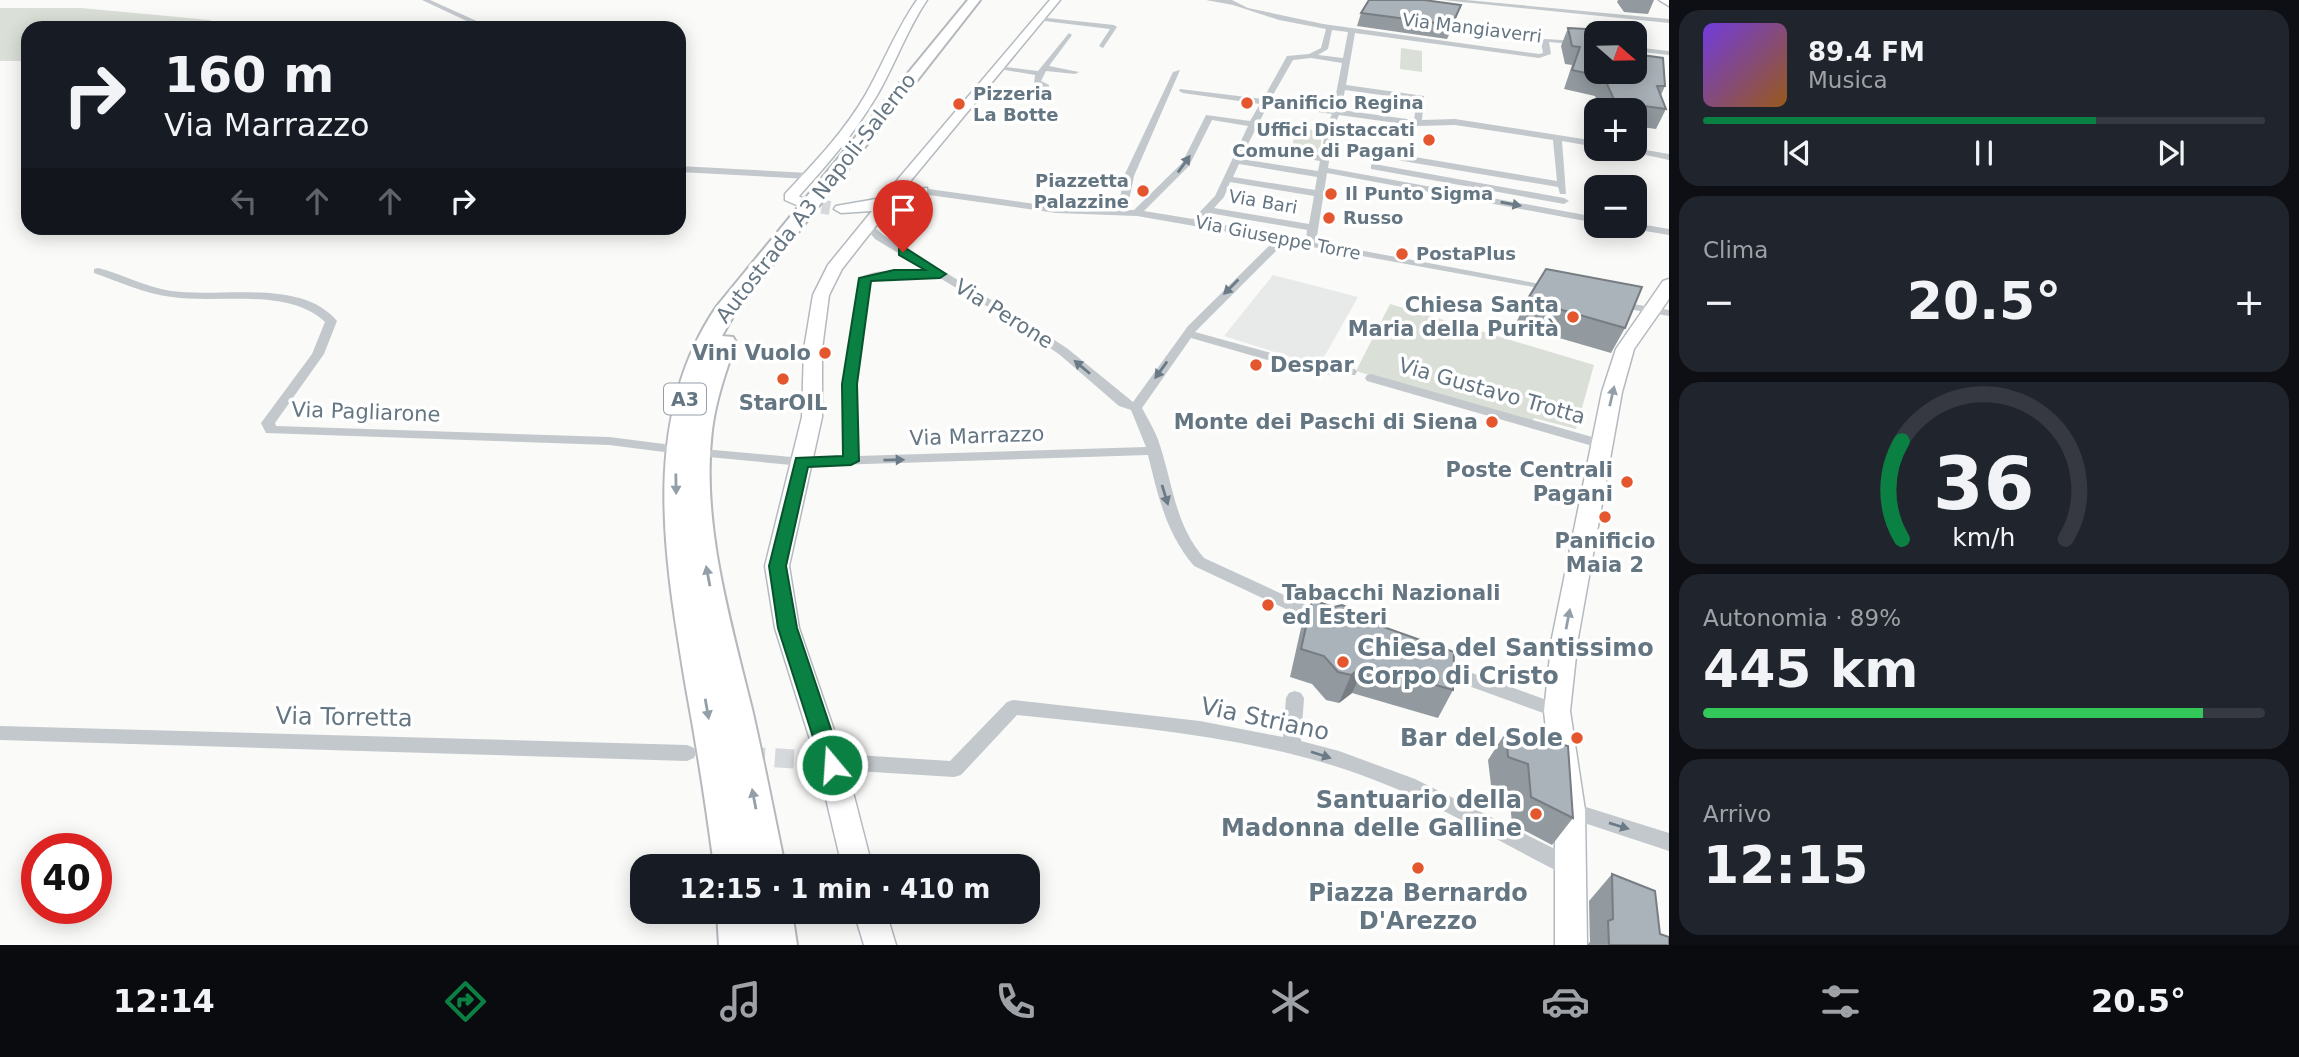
<!DOCTYPE html>
<html lang="it">
<meta charset="utf-8">
<style>
body{margin:0;font-family:"DejaVu Sans",sans-serif;background:#20242c;color:#f1f3f6;height:100vh;display:flex;flex-direction:column;font-size:26px;white-space:nowrap}
*{box-sizing:border-box;margin:0}
p{font-size:23px;color:#9ea1a6}
.icon{flex:none;width:38px;height:38px;fill:none;stroke:currentColor;stroke-width:2;stroke-linecap:round;stroke-linejoin:round}
.map{position:relative;flex:1;overflow:hidden}
.sheet{display:flex;flex-direction:column;gap:10px;padding:10px;background:#0d0f14;width:630px}
.sheet>*{flex:none}
.banner{position:absolute;left:21px;top:21px;width:665px;height:214px;border-radius:21px;box-shadow:0 4px 18px #0003;background:#171b24;color:#f1f3f6;overflow:hidden}
.needle{width:46px;rotate:110deg}
.buttons{position:absolute;left:1584px;top:21px;display:grid;gap:14px}
.buttons a{display:grid;place-items:center;width:63px;height:63px;border-radius:14px;background:#171b24;box-shadow:0 4px 18px #0003;font-size:35px}
.speed{position:absolute;left:21px;top:833px;display:flex;gap:14px;font-size:35px;font-weight:700;text-align:center}
.speed>*{display:grid;place-content:center;width:91px;height:91px;border-radius:50%;background:#171b24;box-shadow:0 4px 18px #0003;line-height:1}
.speed .limit{border:10px solid #d22;background:#fff;color:#111}
.pin{position:absolute;display:grid;place-items:center;width:60px;height:60px;color:#fff;margin:-72px -30px;border-radius:50% 50% 50% 0;rotate:-45deg;box-shadow:0 0 7px #0007}
.pin .icon{rotate:45deg}
.me{position:absolute;width:77px;margin:-38px;rotate:342deg;stroke-linejoin:round;filter:drop-shadow(0 0 5px #0008)}
.turn{display:flex;align-items:center;gap:24px;height:147px;padding:0 28px;font-size:32px}
.turn .icon{width:91px;height:91px;stroke-width:2.5}
.turn b{display:block;font-size:49px;line-height:60px}
.lanes{display:flex;align-items:center;height:66px;padding:0 28px;background:#0003;justify-content:center;gap:35px;direction:ltr}
.lanes .off{opacity:.35}
.big{font-size:52px;font-weight:700;line-height:1.1}
.sheet .tile{flex:1;display:flex;flex-direction:column;justify-content:center;gap:10px;min-width:0;padding:0 24px;border-radius:21px;background:#20242c}
.sheet .dial{align-items:center;gap:0}
.dial svg{height:182px;overflow:visible;fill:none;stroke:#363941;stroke-width:7;stroke-linecap:round;text-anchor:middle}
.dial text{fill:#f1f3f6;stroke:none}
.song{display:flex;align-items:center;gap:21px}
.cover{width:84px;height:84px;border-radius:10px;background:linear-gradient(135deg,hsl(260 70% 55%),hsl(30 70% 35%))}
.played{height:7px;border-radius:4px;background:linear-gradient(90deg,#0b8043 70%,#363941 70%)}
.keys{display:flex;justify-content:space-around;direction:ltr}
.heat{display:flex;justify-content:space-between;align-items:center;font-size:38px;direction:ltr}
.charge{height:10px;border-radius:5px;background:linear-gradient(90deg,#34c759 89%,#363941 0)}
.trip{position:absolute;left:630px;top:854px;width:410px;height:70px;border-radius:21px;background:#171b24;box-shadow:0 4px 18px #0003;font-weight:700;line-height:70px;text-align:center}
.tabs{display:flex;height:112px;justify-content:space-around;align-items:center;background:#090b0e;color:#9ea1a6}
.tabs .icon{width:49px;height:49px}
.tabs .active{color:#0b8043}
.tabs b{font-size:32px;color:#f1f3f6}
main{display:flex;flex:1;min-height:0}
.map>svg:first-child{display:block}
.built{fill:#e8e9e9}
.green{fill:#dadfd7}
.lines{fill:none;stroke-linecap:round;stroke-linejoin:round}
.street-tunnel{stroke:#d5d9db;stroke-width:19;stroke-dasharray:19 10;stroke-linecap:butt}
.secondary-tunnel{stroke:#d5d9db;stroke-width:14;stroke-dasharray:14 7;stroke-linecap:butt}
.secondary-casing{stroke:#b3babf;stroke-width:3}
.highway-casing{stroke:#b4b9bd;stroke-width:4}
.street{fill:#c3c8cc;fill-rule:evenodd}
.secondary{fill:#fff;fill-rule:evenodd}
.highway{fill:#fff;fill-rule:evenodd}
.wall{fill:#929a9f}
.shaded-wall{fill:#777d82}
.building{fill:#aab3b9;stroke:#777d82;stroke-width:2}
.oneway{fill:#6a7a87}
.oneway2{fill:#939fa8}
.route{fill:#0b8043;stroke:#07532c;stroke-width:2}
.poi-dot{fill:#e4572e;stroke:#fff;stroke-width:2.5}
.labels{text-anchor:middle;stroke-width:7;stroke-linejoin:round;paint-order:stroke}
.far-street-label{font-size:18px;fill:#657683;stroke:#fff}
.far-poi-label{font-size:18px;font-weight:bold;fill:#657683;stroke:#fff;text-anchor:start}
.shield{fill:#fff;stroke:#939fa8;stroke-width:2}
.shield-label{font-size:19px;font-weight:bold;fill:#657683}
.street-label{font-size:21px;fill:#657683;stroke:#fff}
.poi-label{font-size:21px;font-weight:bold;fill:#657683;stroke:#fff;text-anchor:end}
.near-poi-label{font-size:24px;font-weight:bold;fill:#657683;stroke:#fff;text-anchor:end}
.near-street-label{font-size:24px;fill:#657683;stroke:#fff}
</style>
<main>
<div class="map">
<svg width="1669" height="945" viewBox="0 0 1669 945">
<rect width="100%" height="100%" fill="#fafaf8"/>
<path class="built" d="M 1273,275 L 1358,297 L 1319,366 L 1224,336 Z"/>
<path class="green" d="M 0,8 L 81,8 L 210,20 L 221,28 L 28,28 L 28,61 L 0,61 Z
M 1401,48 L 1422,51 L 1422,72 L 1400,69 Z
M 1268,124 L 1322,131 L 1320,153 L 1292,149 L 1294,136 L 1267,132 Z
M 1390,304 L 1594,365 L 1576,429 L 1534,418 L 1532,422 L 1356,371 Z"/>
<g class="lines">
<path class="street-tunnel" d="M 746,756 L 856,763"/>
<path class="secondary-tunnel" d="M 801,203 L 830,208"/>
<defs>
<path id="secondary" d="M 917,0 L 927,0 C 906,31 895,65 876,97 C 854,134 828,164 799,196 L 808,203 L 801,207 L 785,200 L 785,194 C 815,162 844,132 866,94 C 884,62 896,30 917,0 Z
M 1050,0 L 1060,0 L 903,190 L 927,188 L 927,194 L 893,204 L 842,269 L 829,295 L 822,349 L 822,417 L 789,566 L 799,628 L 846,765 L 872,866 L 842,866 L 818,765 L 775,628 L 765,566 L 802,417 L 804,349 L 813,295 L 828,265 L 872,211 L 841,213 L 834,209 L 836,206 L 882,198 Z
M 1659,0 L 1669,0 L 1669,6 Z
M 1669,279 L 1669,299 L 1634,349 L 1622,392 L 1578,638 L 1570,711 L 1585,810 L 1587,945 L 1555,945 L 1555,810 L 1544,711 L 1552,638 L 1602,392 L 1616,349 L 1663,281 Z
M 854,912 L 886,912 L 896,945 L 864,945 Z"/>
<path id="highway" d="M 968,0 L 980,0 L 735,313 L 722,336 L 733,337 L 736,342 C 726,371 716,399 712,430 C 701,523 730,619 752,709 C 764,761 774,814 785,866 L 714,866 C 706,806 697,747 686,688 C 665,560 639,420 717,306 Z
M 717,912 L 792,912 L 797,945 L 719,945 Z"/>
</defs>
<use href="#secondary" class="secondary-casing"/>
<use href="#highway" class="highway-casing"/>
<path class="street" d="M 422,0 L 430,0 L 479,22 L 478,28 L 472,28 L 473,24 Z
M 1206,0 L 1232,0 L 1248,8 L 1323,24 L 1539,54 L 1543,53 L 1541,41 L 1545,39 L 1596,42 L 1596,46 L 1549,42 L 1551,54 L 1539,58 L 1355,33 L 1346,85 L 1424,96 L 1422,120 L 1455,119 L 1596,141 L 1596,147 L 1562,141 L 1566,194 L 1560,194 L 1558,187 L 1379,157 L 1375,154 L 1379,151 L 1557,181 L 1553,140 L 1455,125 L 1418,126 L 1339,115 L 1334,127 L 1328,168 L 1596,217 L 1596,223 L 1327,173 L 1316,242 L 1551,286 L 1557,289 L 1555,291 L 1285,242 L 1195,332 L 1318,366 L 1355,369 L 1357,372 L 1355,375 L 1317,374 L 1191,338 L 1142,408 C 1147,418 1153,427 1157,437 C 1173,480 1173,522 1204,558 L 1330,616 L 1332,620 L 1330,624 L 1324,626 L 1318,624 L 1194,566 C 1166,533 1158,496 1148,455 L 802,466 L 709,457 L 707,454 L 709,451 L 714,450 L 802,458 L 844,456 L 844,384 L 860,278 C 874,268 909,271 928,271 L 875,239 L 863,225 L 868,222 L 883,235 L 1023,319 L 1068,349 L 1133,402 L 1188,326 L 1275,240 L 1137,216 L 1056,213 L 922,194 L 917,191 L 922,188 L 1056,207 L 1118,209 L 1124,176 L 1173,72 L 1180,70 L 1134,176 L 1127,210 L 1134,210 L 1182,163 L 1206,115 L 1250,121 L 1260,104 L 1183,93 L 1179,91 L 1180,89 L 1263,99 L 1287,56 L 1309,54 L 1321,48 L 1326,29 L 1279,20 L 1233,5 ZM 1332,30 L 1348,32 L 1343,58 L 1318,55 L 1328,49 ZM 1311,58 L 1342,63 L 1333,109 L 1270,100 L 1293,60 ZM 1345,90 L 1417,100 L 1414,120 L 1341,110 ZM 1268,105 L 1332,114 L 1326,127 L 1321,155 L 1248,144 ZM 1212,120 L 1248,126 L 1215,196 L 1193,219 L 1144,211 L 1189,166 ZM 1246,149 L 1320,161 L 1318,171 L 1241,159 ZM 1239,164 L 1317,177 L 1315,190 L 1233,177 ZM 1230,182 L 1314,196 L 1309,224 L 1214,208 L 1224,197 ZM 1209,213 L 1307,230 L 1306,240 L 1203,221 ZM 894,277 L 938,277 L 1015,323 L 1060,355 L 1119,406 L 1131,410 L 1146,447 L 858,456 L 856,384 L 870,281 Z
M 1442,0 L 1466,0 L 1669,19 L 1669,23 Z
M 1038,17 L 1114,25 L 1117,27 L 1103,48 L 1099,46 L 1110,29 L 1036,20 Z
M 1069,33 L 1072,35 L 1049,66 L 1079,72 L 1075,74 L 1046,71 L 1041,81 L 1049,85 L 1049,89 L 1043,89 L 1034,84 L 1035,75 L 993,68 L 997,66 L 1038,71 Z
M 1634,47 L 1669,51 L 1669,55 L 1634,51 Z
M 1634,148 L 1669,154 L 1669,160 L 1618,149 Z
M 1374,164 L 1564,198 L 1569,201 L 1564,204 L 1371,169 L 1371,165 Z
M 679,166 L 809,173 L 814,176 L 809,179 L 679,172 Z
M 1634,223 L 1669,229 L 1669,235 L 1633,229 L 1628,226 L 1634,226 Z
M 98,268 C 122,274 145,287 171,291 C 221,298 301,278 337,321 L 324,354 L 275,423 L 276,426 L 609,437 L 664,444 L 671,448 L 664,452 L 609,445 L 266,433 L 261,423 L 312,354 L 325,322 C 288,287 219,304 172,297 C 145,294 120,282 94,273 L 94,269 Z
M 1615,301 L 1669,310 L 1669,316 L 1611,306 L 1611,302 Z
M 1371,374 L 1606,441 L 1608,444 L 1601,448 L 1596,447 L 1367,381 L 1365,378 L 1367,375 Z
M 1436,660 L 1563,706 L 1566,711 L 1563,716 L 1557,718 L 1430,672 L 1427,667 L 1430,662 Z
M 1295,691 L 1301,693 L 1304,698 L 1301,741 L 1339,751 L 1415,779 L 1577,860 L 1580,867 L 1577,874 L 1570,876 L 1563,874 C 1501,843 1442,806 1377,781 C 1263,736 1138,728 1017,715 L 961,775 L 954,777 L 856,771 L 849,769 L 847,763 L 849,757 L 856,755 L 950,761 L 1007,702 L 1013,700 L 1200,721 L 1283,737 L 1286,698 L 1289,693 Z
M 0,726 L 687,745 L 694,748 L 696,753 L 694,758 L 687,761 L 0,740 Z
M 1570,802 L 1669,833 L 1669,851 L 1563,816 L 1560,810 L 1563,804 Z"/>
<use href="#secondary" class="secondary"/>
<use href="#highway" class="highway"/>
</g>
<path class="wall" d="M 1618,0 L 1654,0 L 1648,14 L 1624,12 L 1617,2 Z
M 1361,13 L 1456,18 L 1447,39 L 1357,26 Z
M 1568,28 L 1596,33 L 1665,86 L 1661,95 L 1666,109 L 1656,129 L 1634,126 L 1634,110 L 1601,110 L 1595,96 L 1564,89 L 1572,65 L 1565,64 L 1561,46 Z
M 1527,300 L 1625,328 L 1611,353 L 1515,325 Z
M 1312,600 L 1375,624 L 1453,690 L 1438,718 L 1352,693 L 1339,703 L 1326,700 L 1312,684 L 1290,677 L 1301,628 Z
M 1506,732 L 1573,818 L 1552,845 L 1512,824 L 1509,791 L 1491,785 L 1488,760 Z
M 1612,874 L 1660,934 L 1669,945 L 1587,945 L 1590,942 L 1589,901 Z"/>
<path class="shaded-wall" d="M 1461,5 L 1456,18 L 1447,39 L 1452,25 Z
M 1365,665 L 1352,693 L 1339,703 L 1351,675 Z"/>
<path class="building" d="M 1369,0 L 1424,0 L 1461,5 L 1452,25 L 1361,13 Z
M 1568,28 L 1622,31 L 1623,33 L 1596,33 L 1596,72 L 1634,72 L 1634,54 L 1663,58 L 1665,86 L 1657,86 L 1666,109 L 1615,102 L 1604,77 L 1572,70 L 1580,47 L 1572,46 Z
M 1546,269 L 1642,287 L 1625,328 L 1527,300 Z
M 1312,600 L 1334,607 L 1342,605 L 1371,617 L 1375,624 L 1454,652 L 1453,690 L 1365,665 L 1351,675 L 1338,672 L 1324,656 L 1301,649 Z
M 1506,732 L 1568,746 L 1573,818 L 1531,797 L 1528,764 L 1508,757 Z
M 1612,874 L 1655,891 L 1660,934 L 1669,937 L 1669,945 L 1609,945 L 1608,921 L 1613,919 Z"/>
<defs><path id="oneway-solid" d="M-6-.8H1V-3.2L6.5 0L1 3.2V.8H-6Z" transform="scale(1.75)"/></defs>
<g class="oneway">
<use href="#oneway-solid" transform="translate(1184 164) rotate(-54)"/>
<use href="#oneway-solid" transform="translate(1511 204) rotate(10)"/>
<use href="#oneway-solid" transform="translate(1231 287) rotate(135)"/>
<use href="#oneway-solid" transform="translate(1082 367) rotate(-140)"/>
<use href="#oneway-solid" transform="translate(1161 370) rotate(126)"/>
<use href="#oneway-solid" transform="translate(894 460) rotate(-1)"/>
<use href="#oneway-solid" transform="translate(1165 495) rotate(73)"/>
<use href="#oneway-solid" transform="translate(1321 755) rotate(18)"/>
<use href="#oneway-solid" transform="translate(1619 826) rotate(17)"/>
</g>
<g class="oneway2">
<use href="#oneway-solid" transform="translate(1612 396) rotate(-77)"/>
<use href="#oneway-solid" transform="translate(676 484) rotate(89)"/>
<use href="#oneway-solid" transform="translate(708 576) rotate(-101)"/>
<use href="#oneway-solid" transform="translate(1568 619) rotate(-79)"/>
<use href="#oneway-solid" transform="translate(707 709) rotate(80)"/>
<use href="#oneway-solid" transform="translate(754 799) rotate(-101)"/>
</g>
<path class="route" d="M 899,249 L 907,249 L 946,274 L 940,278 L 871,281 L 857,384 L 859,461 L 851,465 L 808,467 L 786,566 L 797,628 L 843,765 L 840,771 L 832,774 L 825,771 L 822,765 L 778,628 L 769,566 L 796,458 L 843,456 L 842,384 L 859,278 L 894,270 L 925,270 L 899,255 Z"/>
<g class="poi-dot">
<circle cx="1247" cy="103" r="7"/>
<circle cx="959" cy="104" r="7"/>
<circle cx="1429" cy="140" r="7"/>
<circle cx="1143" cy="191" r="7"/>
<circle cx="1331" cy="194" r="7"/>
<circle cx="1329" cy="218" r="7"/>
<circle cx="1402" cy="254" r="7"/>
<circle cx="1573" cy="317" r="7"/>
<circle cx="825" cy="353" r="7"/>
<circle cx="1256" cy="365" r="7"/>
<circle cx="783" cy="379" r="7"/>
<circle cx="1492" cy="422" r="7"/>
<circle cx="1627" cy="482" r="7"/>
<circle cx="1605" cy="517" r="7"/>
<circle cx="1268" cy="605" r="7"/>
<circle cx="1343" cy="662" r="7"/>
<circle cx="1577" cy="738" r="7"/>
<circle cx="1536" cy="814" r="7"/>
<circle cx="1418" cy="868" r="7"/>
</g>
<g class="labels">
<g class="far-street-label">
<text transform="translate(1472 28) rotate(7)" y="6">Via Mangiaverri</text>
<text transform="translate(1263 202) rotate(10)" y="6">Via Bari</text>
<text transform="translate(1278 238) rotate(11)" y="6">Via Giuseppe Torre</text>
</g>
<g class="far-poi-label">
<text x="973" y="100">Pizzeria<tspan x="973" dy="21">La Botte</tspan></text>
<text x="1261" y="109">Panificio Regina</text>
<text x="1415" y="136" text-anchor="end">Uffici Distaccati<tspan x="1415" dy="21">Comune di Pagani</tspan></text>
<text x="1129" y="187" text-anchor="end">Piazzetta<tspan x="1129" dy="21">Palazzine</tspan></text>
<text x="1345" y="200">Il Punto Sigma</text>
<text x="1343" y="224">Russo</text>
<text x="1416" y="260">PostaPlus</text>
</g>
<rect class="shield" x="664" y="383.5" width="42" height="31" rx="5"/>
<g class="shield-label">
<text x="685" y="406">A3</text>
</g>
<g class="street-label">
<text transform="translate(816 198) rotate(-52)" y="7">Autostrada A3 Napoli-Salerno</text>
<text transform="translate(1004 314) rotate(32)" y="7">Via Perone</text>
<text transform="translate(1492 391) rotate(16)" y="7">Via Gustavo Trotta</text>
<text transform="translate(366 412) rotate(2)" y="7">Via Pagliarone</text>
<text transform="translate(977 436) rotate(-2)" y="7">Via Marrazzo</text>
</g>
<g class="poi-label">
<text x="1559" y="312">Chiesa Santa<tspan x="1559" dy="24">Maria della Purità</tspan></text>
<text x="811" y="360">Vini Vuolo</text>
<text x="1270" y="372" text-anchor="start">Despar</text>
<text x="783" y="410" text-anchor="middle">StarOIL</text>
<text x="1478" y="429">Monte dei Paschi di Siena</text>
<text x="1613" y="477">Poste Centrali<tspan x="1613" dy="24">Pagani</tspan></text>
<text x="1605" y="548" text-anchor="middle">Panificio<tspan x="1605" dy="24">Maia 2</tspan></text>
<text x="1282" y="600" text-anchor="start">Tabacchi Nazionali<tspan x="1282" dy="24">ed Esteri</tspan></text>
</g>
<g class="near-poi-label">
<text x="1357" y="656" text-anchor="start">Chiesa del Santissimo<tspan x="1357" dy="28">Corpo di Cristo</tspan></text>
<text x="1563" y="746">Bar del Sole</text>
<text x="1522" y="808">Santuario della<tspan x="1522" dy="28">Madonna delle Galline</tspan></text>
<text x="1418" y="901" text-anchor="middle">Piazza Bernardo<tspan x="1418" dy="28">D'Arezzo</tspan></text>
</g>
<g class="near-street-label">
<text transform="translate(344 717) rotate(1)" y="8">Via Torretta</text>
<text transform="translate(1265 719) rotate(12)" y="8">Via Striano</text>
</g>
</g>
</svg>
<div class="buttons">
<a><svg class="needle" viewBox="-14 -14 28 28"><path d="M0-13l5 13h-10z" fill="#e53935"/><path d="M0 13l5-13h-10z" fill="#9ea1a6"/></svg></a>
<a>+</a>
<a>−</a>
</div>
<div class="speed"><div class="limit">40</div></div>
<div class="pin" style="left:903px;top:252px;background:#d93025"><svg class="icon" aria-label="arrive" viewBox="0 0 24 24"><path d="M6 21V4h12l-3 4 3 4H6"/></svg></div>
<svg class="me" style="left:832px;top:765px" viewBox="-20 -20 40 40"><circle r="17" fill="#0b8043" stroke="#fff" stroke-width="3"/><path d="M0-11L8 9 0 5-8 9z" fill="#fff"/></svg>
<div class="trip">12:15 · 1 min · 410 m</div>
<div class="banner">
<div class="turn"><svg class="icon" aria-label="right" viewBox="0 0 24 24"><path d="M7 20v-9h11M14 6l5 5-5 5"/></svg><div><b>160 m</b>Via Marrazzo</div></div>
<div class="lanes"><svg class="icon off" aria-label="left" viewBox="0 0 24 24"><path d="M17 20v-9H6M10 6l-5 5 5 5"/></svg><svg class="icon off" aria-label="ahead" viewBox="0 0 24 24"><path d="M12 20V5M6 11l6-6 6 6"/></svg><svg class="icon off" aria-label="ahead" viewBox="0 0 24 24"><path d="M12 20V5M6 11l6-6 6 6"/></svg><svg class="icon" aria-label="right" viewBox="0 0 24 24"><path d="M7 20v-9h11M14 6l5 5-5 5"/></svg></div>
</div>
</div>
<section class="sheet">
<div class="tile">
<div class="song"><i class="cover"></i><div><b>89.4 FM</b><p>Musica</p></div></div>
<div class="played"></div>
<div class="keys"><svg class="icon" aria-label="previous" viewBox="0 0 24 24"><path d="M18 5L8 12l10 7zM5 5v14"/></svg><svg class="icon" aria-label="pause" viewBox="0 0 24 24"><path d="M8 5v14M16 5v14"/></svg><svg class="icon" aria-label="next" viewBox="0 0 24 24"><path d="M6 5l10 7-10 7zM19 5v14"/></svg></div>
</div>
<div class="tile"><p>Clima</p>
<div class="heat"><a>−</a><b class="big">20.5°</b><a>+</a></div>
</div>
<div class="tile dial"><svg viewBox="0 0 100 80">
<path d="M14 69A42 42 0 1 1 86 69"/>
<path d="M14 69A42 42 0 0 1 14 26" stroke="#0b8043"/>
<text x="50" y="56" font-size="32" font-weight="700">36</text>
<text x="50" y="72" font-size="11">km/h</text>
</svg></div>
<div class="tile"><p>Autonomia · 89%</p><b class="big">445 km</b><div class="charge"></div></div>
<div class="tile"><p>Arrivo</p><b class="big">12:15</b></div>
</section>
</main>
<nav class="tabs">
<b>12:14</b>
<svg class="icon active" aria-label="directions" viewBox="0 0 24 24"><path d="M12 3l9 9-9 9-9-9zM9 14v-3h6M13 9l2 2-2 2"/></svg>
<svg class="icon" aria-label="music" viewBox="0 0 24 24"><path d="M9 18V5l10-2v13"/><circle cx="6" cy="18" r="3"/><circle cx="16" cy="16" r="3"/></svg>
<svg class="icon" aria-label="phone" viewBox="0 0 24 24"><path d="M5 4h4l2 5-3 2q2 4 5 5l2-3 5 2v4C11 20 4 13 5 4z"/></svg>
<svg class="icon" aria-label="climate" viewBox="0 0 24 24"><path d="M12 3v18M4 7l16 10M4 17L20 7"/></svg>
<svg class="icon" aria-label="car" viewBox="0 0 24 24"><path d="M5 17H2v-5l4-1 3-4h7l3 4 3 1v5h-3M9 17h6M6 11h13"/><circle cx="7" cy="17" r="2"/><circle cx="17" cy="17" r="2"/></svg>
<svg class="icon" aria-label="filters" viewBox="0 0 24 24"><path d="M4 7h16M4 17h16"/><circle cx="9" cy="7" r="2"/><circle cx="15" cy="17" r="2"/></svg>
<b>20.5°</b>
</nav>
